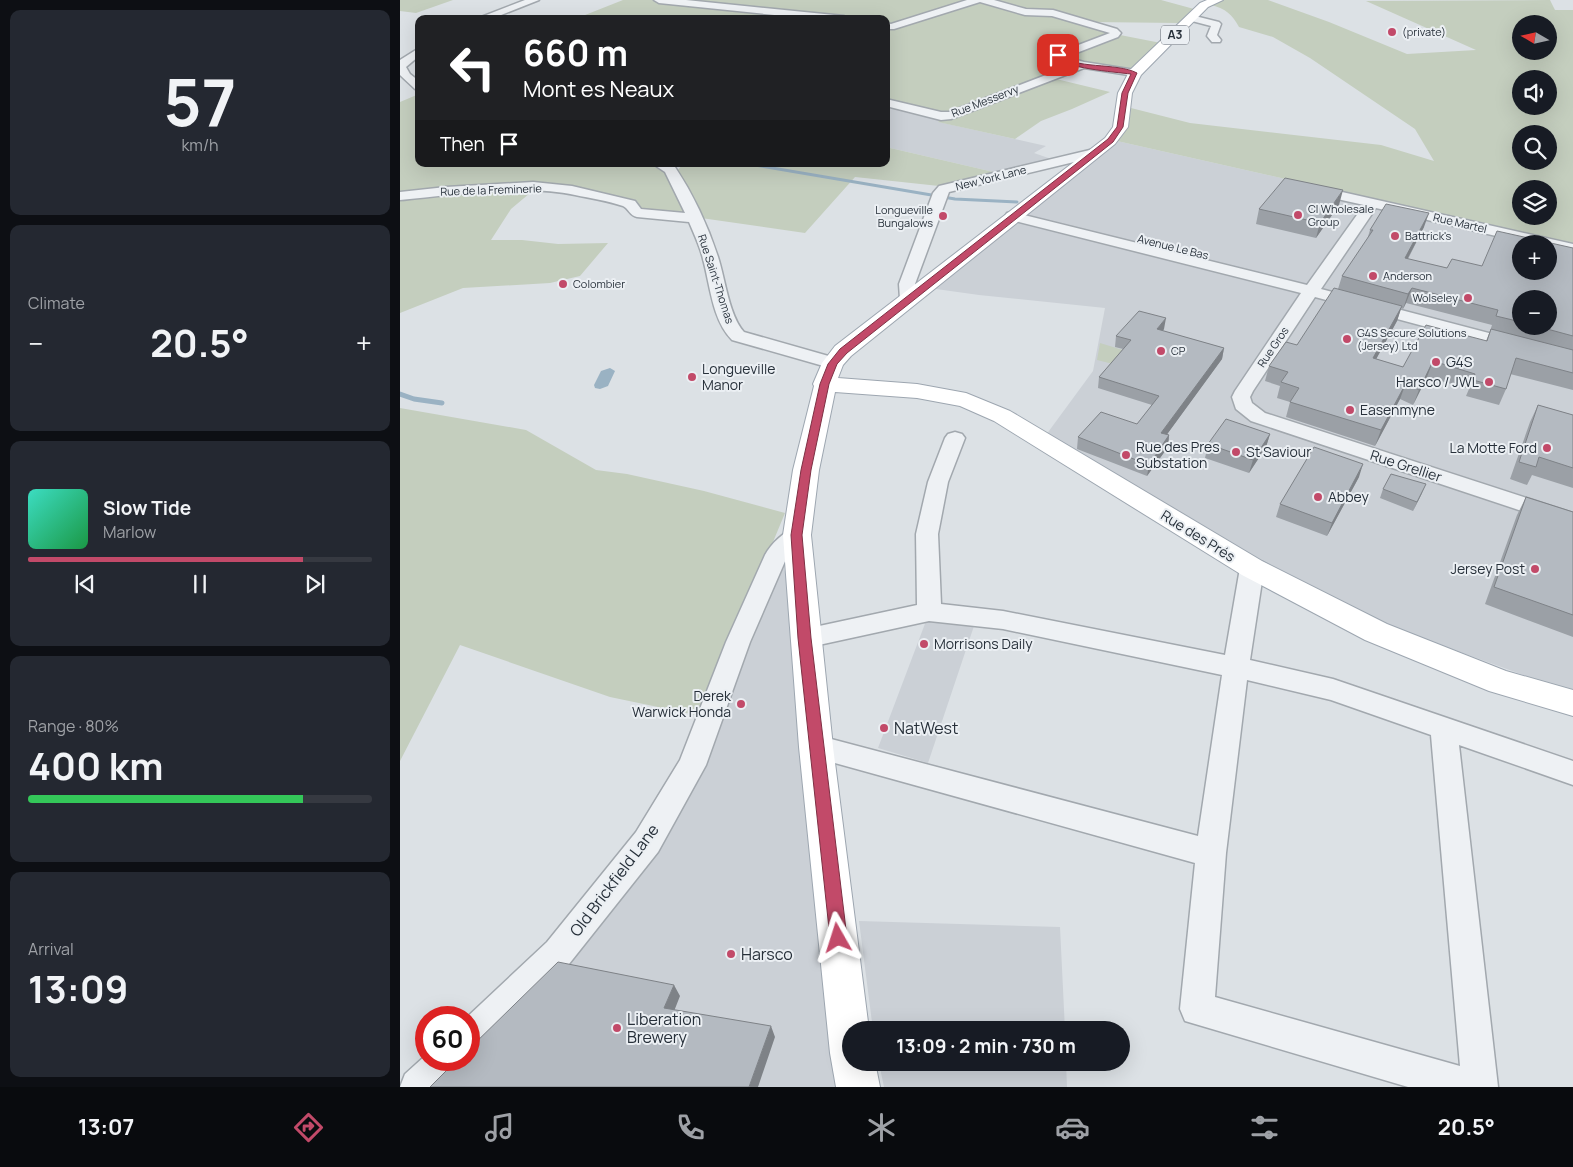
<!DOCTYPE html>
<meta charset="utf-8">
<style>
body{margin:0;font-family:Manrope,sans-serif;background:#242831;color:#f1f3f6;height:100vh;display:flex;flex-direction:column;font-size:19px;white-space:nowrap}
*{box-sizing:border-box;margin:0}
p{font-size:16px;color:#9ea1a6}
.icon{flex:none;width:28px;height:28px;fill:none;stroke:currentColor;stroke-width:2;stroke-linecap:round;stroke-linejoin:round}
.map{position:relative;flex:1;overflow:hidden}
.side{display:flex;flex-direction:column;gap:10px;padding:10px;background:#0d0f14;width:400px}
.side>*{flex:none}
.top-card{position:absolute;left:15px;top:15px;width:475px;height:152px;border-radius:10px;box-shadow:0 5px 20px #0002;background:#202124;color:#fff;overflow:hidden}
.needle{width:32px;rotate:279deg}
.buttons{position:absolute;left:1112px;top:15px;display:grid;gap:10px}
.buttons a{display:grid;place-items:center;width:45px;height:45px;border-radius:50%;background:#171b24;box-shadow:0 5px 20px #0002;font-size:25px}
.speed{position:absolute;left:15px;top:1006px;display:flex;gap:10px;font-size:25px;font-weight:700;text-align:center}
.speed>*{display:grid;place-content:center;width:65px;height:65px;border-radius:50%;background:#171b24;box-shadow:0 5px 20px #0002;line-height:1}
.speed .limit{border:8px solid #d22;background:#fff;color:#111}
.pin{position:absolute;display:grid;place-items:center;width:42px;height:42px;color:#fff;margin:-21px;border-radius:10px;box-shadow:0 2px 8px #0006}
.me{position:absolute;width:55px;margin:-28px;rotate:354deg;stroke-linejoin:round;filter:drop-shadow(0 0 4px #0008)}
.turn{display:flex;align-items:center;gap:18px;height:105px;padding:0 25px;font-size:22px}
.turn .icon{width:65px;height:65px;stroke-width:2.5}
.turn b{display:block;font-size:35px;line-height:42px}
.then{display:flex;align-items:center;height:48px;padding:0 25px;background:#0003;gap:10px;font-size:19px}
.big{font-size:38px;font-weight:700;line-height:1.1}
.side .card{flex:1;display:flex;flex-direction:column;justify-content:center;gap:8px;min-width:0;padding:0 18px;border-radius:10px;background:#242831}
.side .dial{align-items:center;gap:0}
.dial b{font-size:65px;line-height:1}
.song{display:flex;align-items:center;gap:15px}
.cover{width:60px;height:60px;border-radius:8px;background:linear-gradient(135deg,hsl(170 70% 55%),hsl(140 70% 35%))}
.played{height:5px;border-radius:2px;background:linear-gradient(90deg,#c24a69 80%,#363941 80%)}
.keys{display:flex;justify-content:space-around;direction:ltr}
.heat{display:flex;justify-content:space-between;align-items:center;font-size:28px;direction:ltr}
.charge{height:8px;border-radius:4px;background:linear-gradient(90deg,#34c759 80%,#363941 0)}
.trip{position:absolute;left:442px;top:1021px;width:288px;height:50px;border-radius:25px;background:#171b24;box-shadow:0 5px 20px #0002;font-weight:700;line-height:50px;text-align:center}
.dock{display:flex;height:80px;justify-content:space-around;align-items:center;background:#090b0e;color:#9ea1a6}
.dock .icon{width:35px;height:35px}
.dock .active{color:#c24a69}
.dock b{font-size:22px;color:#f1f3f6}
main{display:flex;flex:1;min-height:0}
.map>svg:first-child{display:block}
.built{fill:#cbd0d6;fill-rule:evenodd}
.green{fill:#c4cebe;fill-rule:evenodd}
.water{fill:#9ab2c3}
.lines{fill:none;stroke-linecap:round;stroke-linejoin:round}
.stream-far1{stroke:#9ab2c3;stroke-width:3}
.stream{stroke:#9ab2c3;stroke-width:5}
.minor-casing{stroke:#a2a8ae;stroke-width:3}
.major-casing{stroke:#9da6b0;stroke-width:2}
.minor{fill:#eef1f4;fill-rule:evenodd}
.major{fill:#fff;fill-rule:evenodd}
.wall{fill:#9ba0a6;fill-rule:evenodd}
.shaded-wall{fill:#7e8287}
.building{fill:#b4bac1;stroke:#7e8287;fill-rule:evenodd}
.route{fill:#c24a69;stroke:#7e3044}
.poi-dot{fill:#c24a69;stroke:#ebeff3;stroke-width:2}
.labels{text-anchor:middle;stroke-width:4;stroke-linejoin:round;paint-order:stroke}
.far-poi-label{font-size:11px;fill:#27303a;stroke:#ebeff3;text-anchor:start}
.far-street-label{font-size:11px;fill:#27303a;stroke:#ebeff3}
.shield{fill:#ebeff3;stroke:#626972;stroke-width:1}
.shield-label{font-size:12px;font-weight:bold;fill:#27303a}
.poi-label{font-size:14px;fill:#27303a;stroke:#ebeff3;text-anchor:start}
.street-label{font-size:14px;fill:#27303a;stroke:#ebeff3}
.near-poi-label{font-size:16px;fill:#27303a;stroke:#ebeff3;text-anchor:start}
.near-street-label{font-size:16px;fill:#27303a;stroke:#ebeff3}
</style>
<main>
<section class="side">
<div class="card dial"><b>57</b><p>km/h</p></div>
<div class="card"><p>Climate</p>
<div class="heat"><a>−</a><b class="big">20.5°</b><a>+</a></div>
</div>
<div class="card">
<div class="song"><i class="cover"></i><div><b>Slow Tide</b><p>Marlow</p></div></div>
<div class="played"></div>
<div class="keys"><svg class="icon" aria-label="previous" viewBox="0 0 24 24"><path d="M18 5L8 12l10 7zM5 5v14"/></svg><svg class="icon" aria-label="pause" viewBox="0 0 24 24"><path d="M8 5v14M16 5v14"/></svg><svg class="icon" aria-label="next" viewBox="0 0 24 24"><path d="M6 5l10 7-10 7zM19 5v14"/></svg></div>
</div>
<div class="card"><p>Range · 80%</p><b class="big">400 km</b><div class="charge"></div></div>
<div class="card"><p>Arrival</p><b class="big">13:09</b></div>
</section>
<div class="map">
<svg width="1173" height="1087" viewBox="0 0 1173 1087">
<rect width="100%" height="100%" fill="#dce1e5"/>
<path class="built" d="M 486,104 L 543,118 L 539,122 L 646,146 L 634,153 L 657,161 L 598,173 L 486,147 Z
M 717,141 L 1173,244 L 1173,693 L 994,628 L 858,561 L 646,435 L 693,371 L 705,308 L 579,295 L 536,289 ZM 1121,244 L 1149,244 L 1149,271 L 1121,271 ZM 1121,299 L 1149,299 L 1149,326 L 1121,326 Z
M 383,567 L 386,574 L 398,712 L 442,1087 L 33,1087 L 69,1060 L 246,855 L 374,571 Z
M 526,621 L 575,623 L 528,763 L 478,748 Z
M 459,921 L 660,927 L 665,1030 L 473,1030 Z
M 479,1063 L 666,1063 L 667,1087 L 484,1087 Z"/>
<path class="green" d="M 0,0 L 53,0 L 16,13 L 0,11 Z
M 223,0 L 252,0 L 436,19 L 175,19 Z
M 266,0 L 573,0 L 491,26 L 486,25 L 486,19 L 452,19 Z
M 581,0 L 649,14 L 708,31 L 711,34 L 651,57 L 676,65 L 549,113 L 539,114 L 486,99 L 486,28 L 491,29 Z
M 591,0 L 761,0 L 794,9 L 780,23 L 690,22 L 634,11 Z
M 824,0 L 868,0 L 929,22 L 1007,54 L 1076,50 L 966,1 L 1150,0 L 1155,10 L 1173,10 L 1173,244 L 717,141 L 729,125 L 731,108 L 790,123 L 981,145 L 1034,161 L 1015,129 L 910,58 L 873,37 L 839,27 C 832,14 826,9 811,5 ZM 1121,24 L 1149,24 L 1149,51 L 1121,51 ZM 1121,79 L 1149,79 L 1149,106 L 1121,106 ZM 1121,134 L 1149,134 L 1149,161 L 1121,161 ZM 1121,189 L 1149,189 L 1149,216 L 1121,216 Z
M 720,35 L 761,43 L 730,71 L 686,64 L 660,56 Z
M 652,78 L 710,92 L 672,109 L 641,121 L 615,139 L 538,122 L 543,118 Z
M 19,94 L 19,164 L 250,164 L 265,173 L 287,216 L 244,212 L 234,203 L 133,185 L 0,194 L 0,102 Z
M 486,147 L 598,173 L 539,186 L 455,177 L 405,233 L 301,218 L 277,171 L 283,164 L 486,164 Z
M 136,188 L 111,209 L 91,240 L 122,240 L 158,244 L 208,243 L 180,276 L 150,283 L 63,288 L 0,313 L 0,197 Z
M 700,343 L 785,369 L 713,364 L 697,360 Z
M 0,408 L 126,430 L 196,470 L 227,474 L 304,491 L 385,513 L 301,716 L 210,697 L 60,645 L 0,761 Z"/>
<path class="water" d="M 210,368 L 215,371 L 208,386 L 200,389 L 195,388 L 194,385 L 201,371 Z"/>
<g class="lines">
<path class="stream-far1" d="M 349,164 L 555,199 L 617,202"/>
<path class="stream" d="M 0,394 L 14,399 L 42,403"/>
<defs>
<path id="minor" d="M 125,0 L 139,0 L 91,19 L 76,19 Z
M 254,0 L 286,0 L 444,16 L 449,19 L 414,19 L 259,3 Z
M 567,0 L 594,0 L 626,9 L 653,10 L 717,29 L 721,33 L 718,37 L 666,57 L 684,62 L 735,70 L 740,73 L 735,76 L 684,68 L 551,119 L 541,120 L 486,106 L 486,99 L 541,112 L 549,112 L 672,65 L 652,59 L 651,57 L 652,55 L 710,33 L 652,16 L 625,15 L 580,2 L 494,29 L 486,29 L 486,23 L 491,24 Z
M 791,15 L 819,22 L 821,24 L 817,35 L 821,40 L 820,42 L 812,42 L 807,36 L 811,26 L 788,20 L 788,16 Z
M 19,48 L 19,56 L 6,67 L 10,74 L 19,81 L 19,90 L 15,89 L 0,75 L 0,60 Z
M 694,149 L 700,153 L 699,156 L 549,192 L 515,284 L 516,299 L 514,303 L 502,303 L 500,299 L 499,284 L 533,193 L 539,186 Z
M 253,164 L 269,164 L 275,167 C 293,194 308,226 318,257 C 325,278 329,316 344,332 L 439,359 L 442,363 L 439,367 L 433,368 L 427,367 L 332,340 C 312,320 310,284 303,259 C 300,246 294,234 289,222 L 237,217 C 230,216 229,209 223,206 C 208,201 190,198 175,195 C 125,184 51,195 0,200 L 0,192 L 46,187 L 133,182 L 172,186 L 235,201 L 241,209 L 285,213 L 265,172 Z
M 911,185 L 1173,244 L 1173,254 L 1149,248 L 1149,244 L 1130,244 L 976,208 L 921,289 L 1173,355 L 1173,366 L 915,297 L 853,391 L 850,397 L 852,403 L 865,413 L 1173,513 L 1173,528 L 851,421 L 836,409 L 832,397 L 835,391 L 901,293 L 607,219 L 605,216 L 607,213 L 612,212 L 907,285 L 964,205 L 906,192 L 904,189 L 906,186 Z
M 555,432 L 562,434 L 565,438 L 548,482 L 538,534 L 541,604 L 603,611 L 825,655 L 840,568 L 844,562 L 852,560 L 860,562 L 864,568 L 850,660 L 933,679 L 1173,761 L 1173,785 L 1059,745 L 1098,1087 L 1008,1087 L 785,1021 L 780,1009 L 795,863 L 406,755 L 402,747 L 406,739 L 416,735 L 798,836 L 822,675 L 603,629 L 529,621 L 405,648 L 396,645 L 393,638 L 396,631 L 517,605 L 516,534 L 528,482 L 545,438 L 548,434 ZM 847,680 L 931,700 L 1031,735 L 1060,1066 L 815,997 L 826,853 Z
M 397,527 L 405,530 L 408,535 L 386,559 L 350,642 L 306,765 L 258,852 L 169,964 L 81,1050 L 69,1055 L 69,1018 L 66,1018 L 147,942 L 236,832 L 280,760 L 326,642 L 365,555 C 371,544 384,531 397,527 Z
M 26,1055 L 26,1060 L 64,1060 L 58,1072 L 44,1087 L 0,1087 L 5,1074 Z"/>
<path id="major" d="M 807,0 L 823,0 L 808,7 L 741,75 L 732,93 L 728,127 L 715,144 L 451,356 L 443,365 L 438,378 L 517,384 L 566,393 L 610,411 L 862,561 L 987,624 L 1106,671 L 1173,690 L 1173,716 L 1089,691 L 965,640 L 842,575 L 594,421 L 560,406 L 517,398 L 435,392 L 419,470 L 411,535 L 433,747 L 469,1030 L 451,1030 L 451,1062 L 475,1062 L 480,1087 L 436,1087 L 430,1053 L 399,747 L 383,535 L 393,470 L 414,386 L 413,384 L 422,363 L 435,346 L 705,138 L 713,127 L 718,93 L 730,70 L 800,3 Z"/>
</defs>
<use href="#minor" class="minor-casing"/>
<use href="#major" class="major-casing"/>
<use href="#minor" class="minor"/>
<use href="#major" class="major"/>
</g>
<path class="wall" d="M 939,205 L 916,238 L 856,224 L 859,209 Z
M 1024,227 L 1008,259 L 1047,268 L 1082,266 L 1173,248 L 1173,390 L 1110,374 L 1106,389 L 1099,405 L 1066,396 L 1069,389 L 1027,377 L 1013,405 L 1000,399 L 975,446 L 886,417 L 890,402 L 877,398 L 880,386 L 865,381 L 869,366 L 897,345 L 938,289 L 942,276 L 967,240 L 970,230 ZM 1121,299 L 1149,326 L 1121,326 ZM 1006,303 L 1092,325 L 1090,331 L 1086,341 L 1003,367 L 976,359 L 997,321 L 1001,308 L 1003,309 Z
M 764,329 L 763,331 L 824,348 L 822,359 L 767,434 L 769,435 L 768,447 L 747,476 L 677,449 L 678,437 L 737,424 L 752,405 L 698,388 L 699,377 L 723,349 L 715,347 L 716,336 Z
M 1138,405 L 1173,415 L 1173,488 L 1132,475 L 1127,485 L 1110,479 L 1130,422 Z
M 870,434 L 866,447 L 849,473 L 805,458 L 808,444 Z
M 959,477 L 927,536 L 876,517 L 880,504 Z
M 983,489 L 1022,493 L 1013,511 L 980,498 Z
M 1126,497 L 1173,512 L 1173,637 L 1085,604 L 1117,515 Z"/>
<path class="shaded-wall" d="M 943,190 L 939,205 L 916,238 L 920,223 Z
M 1029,213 L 1024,227 L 1000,273 L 1005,258 Z
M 1012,288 L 1006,303 L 1003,309 L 1008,294 Z
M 1002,306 L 997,321 L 968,374 L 973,358 Z
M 766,318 L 764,329 L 755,340 L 757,329 Z
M 824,348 L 822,359 L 760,444 L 761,433 Z
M 1033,361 L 1027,377 L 1013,405 L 1019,390 Z
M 1006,383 L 1000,399 L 975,446 L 981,430 Z
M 870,434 L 866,447 L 849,473 L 853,460 Z
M 769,435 L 768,447 L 747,476 L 749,465 Z
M 963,464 L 959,477 L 927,536 L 932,523 Z
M 1026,484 L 1022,493 L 1013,511 L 1017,502 Z
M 274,985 L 280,996 L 271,1019 L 264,1008 Z
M 371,1026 L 375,1037 L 358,1087 L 349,1087 Z"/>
<path class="building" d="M 885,178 L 943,190 L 920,223 L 859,209 Z
M 986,204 L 1029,213 L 1005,258 L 1047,268 L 1052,259 L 1082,266 L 1097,231 L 1173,248 L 1173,336 L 1136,326 L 1149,326 L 1149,299 L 1121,299 L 1121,322 L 1096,316 L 1098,310 L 1012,288 L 1008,294 L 942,276 L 973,230 L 970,230 ZM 1121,244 L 1149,244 L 1149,271 L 1121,271 Z
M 934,288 L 1002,306 L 973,358 L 1003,367 L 1026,325 L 1087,341 L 1091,329 L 1173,350 L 1173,373 L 1116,358 L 1106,389 L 1073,380 L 1075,374 L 1033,361 L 1019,390 L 1006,383 L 981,430 L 890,402 L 899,388 L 881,382 L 888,372 L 869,366 L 886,342 L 897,345 Z
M 739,311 L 766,318 L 757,329 L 824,348 L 761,433 L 769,435 L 749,465 L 678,437 L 701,412 L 737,424 L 759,396 L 699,377 L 731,340 L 716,336 Z
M 1138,405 L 1173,415 L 1173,468 L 1139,457 L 1136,467 L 1119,462 Z
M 826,419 L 870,434 L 853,460 L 808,444 Z
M 914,447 L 963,464 L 932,523 L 880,504 Z
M 991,474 L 1026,484 L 1017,502 L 983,489 Z
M 1126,497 L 1173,512 L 1173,615 L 1094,587 Z
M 158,962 L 274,985 L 264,1008 L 371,1026 L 349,1087 L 30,1087 L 57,1060 L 69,1060 L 69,1049 Z"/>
<path class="route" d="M 658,54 C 674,70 716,62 737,73 L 728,93 L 723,127 L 713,142 L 447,353 L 437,364 L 429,384 L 411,470 L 402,535 L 411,638 L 447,938 L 444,944 L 438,946 L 433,944 L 430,938 L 398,638 L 391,535 L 401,470 L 420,384 L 428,364 L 440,349 L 708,139 L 717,127 L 722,93 L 731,74 C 713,72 666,68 653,57 Z"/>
<g class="poi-dot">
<circle cx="992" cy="32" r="5"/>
<circle cx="898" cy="215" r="5"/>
<circle cx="543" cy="216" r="5"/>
<circle cx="995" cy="236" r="5"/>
<circle cx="973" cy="276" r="5"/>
<circle cx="163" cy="284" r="5"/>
<circle cx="1068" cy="298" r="5"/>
<circle cx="947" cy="339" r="5"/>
<circle cx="761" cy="351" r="5"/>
<circle cx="1036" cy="362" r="5"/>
<circle cx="292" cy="377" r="5"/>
<circle cx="1089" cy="382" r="5"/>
<circle cx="950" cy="410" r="5"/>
<circle cx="1147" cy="448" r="5"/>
<circle cx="836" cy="452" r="5"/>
<circle cx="726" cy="455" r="5"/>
<circle cx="918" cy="497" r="5"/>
<circle cx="1135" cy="569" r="5"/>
<circle cx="524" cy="644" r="5"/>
<circle cx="341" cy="704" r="5"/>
<circle cx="484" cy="728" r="5"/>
<circle cx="331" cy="954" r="5"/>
<circle cx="217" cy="1028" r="5"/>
</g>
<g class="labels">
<g class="far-poi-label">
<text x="1002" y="36">(private)</text>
<text x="908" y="213">CI Wholesale<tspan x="908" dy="13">Group</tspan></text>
<text x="533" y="214" text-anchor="end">Longueville<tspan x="533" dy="13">Bungalows</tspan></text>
<text x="1005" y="240">Battrick's</text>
<text x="983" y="280">Anderson</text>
<text x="173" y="288">Colombier</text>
<text x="1058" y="302" text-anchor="end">Wolseley</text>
<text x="957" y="337">G4S Secure Solutions<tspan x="957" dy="13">(Jersey) Ltd</tspan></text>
<text x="771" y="355">CP</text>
</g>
<g class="far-street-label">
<text transform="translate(585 101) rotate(-21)" y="4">Rue Messervy</text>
<text transform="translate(591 178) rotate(-14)" y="4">New York Lane</text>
<text transform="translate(91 190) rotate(-2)" y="4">Rue de la Freminerie</text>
<text transform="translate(1060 223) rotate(13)" y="4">Rue Martel</text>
<text transform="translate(773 247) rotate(14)" y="4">Avenue Le Bas</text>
<text transform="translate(316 279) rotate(72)" y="4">Rue Saint-Thomas</text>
<text transform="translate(873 347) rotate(-56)" y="4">Rue Gros</text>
</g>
<rect class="shield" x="761" y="25.5" width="28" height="19" rx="4"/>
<g class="shield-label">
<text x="775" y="39">A3</text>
</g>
<g class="poi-label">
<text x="1046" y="367">G4S</text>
<text x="302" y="374">Longueville<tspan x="302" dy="16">Manor</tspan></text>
<text x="1079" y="387" text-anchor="end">Harsco / JWL</text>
<text x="960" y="415">Easenmyne</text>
<text x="736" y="452">Rue des Pres<tspan x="736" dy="16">Substation</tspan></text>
<text x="1137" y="453" text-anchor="end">La Motte Ford</text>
<text x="846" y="457">St Saviour</text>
<text x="928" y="502">Abbey</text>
<text x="1125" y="574" text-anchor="end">Jersey Post</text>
<text x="534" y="649">Morrisons Daily</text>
<text x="331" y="701" text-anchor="end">Derek<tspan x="331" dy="16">Warwick Honda</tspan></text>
</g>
<g class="street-label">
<text transform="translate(1006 466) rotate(18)" y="5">Rue Grellier</text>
<text transform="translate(798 536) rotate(32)" y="5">Rue des Prés</text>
</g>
<g class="near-poi-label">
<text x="494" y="734">NatWest</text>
<text x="341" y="960">Harsco</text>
<text x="227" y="1025">Liberation<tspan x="227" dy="18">Brewery</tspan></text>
</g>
<g class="near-street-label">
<text transform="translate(214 880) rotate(-53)" y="6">Old Brickfield Lane</text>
</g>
</g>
</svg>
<div class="buttons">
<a><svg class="needle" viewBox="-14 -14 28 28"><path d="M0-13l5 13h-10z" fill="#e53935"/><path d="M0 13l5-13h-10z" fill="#9ea1a6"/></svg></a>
<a><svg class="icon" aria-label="sound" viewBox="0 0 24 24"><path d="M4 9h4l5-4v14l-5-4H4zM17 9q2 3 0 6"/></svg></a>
<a><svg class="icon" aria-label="search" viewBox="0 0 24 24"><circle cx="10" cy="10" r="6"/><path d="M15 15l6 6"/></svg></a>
<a><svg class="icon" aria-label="layers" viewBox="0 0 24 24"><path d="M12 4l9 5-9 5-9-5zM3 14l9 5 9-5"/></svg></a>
<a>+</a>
<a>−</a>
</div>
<div class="speed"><div class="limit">60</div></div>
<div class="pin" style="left:658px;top:55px;background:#d93025"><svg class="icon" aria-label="arrive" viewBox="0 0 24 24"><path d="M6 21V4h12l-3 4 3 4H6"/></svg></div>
<svg class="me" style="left:438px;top:938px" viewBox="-20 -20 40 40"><path d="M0-17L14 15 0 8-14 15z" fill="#c24a69" stroke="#fff" stroke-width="4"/></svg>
<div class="trip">13:09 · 2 min · 730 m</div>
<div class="top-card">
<div class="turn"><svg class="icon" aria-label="left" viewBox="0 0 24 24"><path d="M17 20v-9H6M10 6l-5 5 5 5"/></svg><div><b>660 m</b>Mont es Neaux</div></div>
<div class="then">Then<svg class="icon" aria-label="arrive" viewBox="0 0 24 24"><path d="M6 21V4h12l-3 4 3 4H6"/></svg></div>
</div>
</div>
</main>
<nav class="dock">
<b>13:07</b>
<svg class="icon active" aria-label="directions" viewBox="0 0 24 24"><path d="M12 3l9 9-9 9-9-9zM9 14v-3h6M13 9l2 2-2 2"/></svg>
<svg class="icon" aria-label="music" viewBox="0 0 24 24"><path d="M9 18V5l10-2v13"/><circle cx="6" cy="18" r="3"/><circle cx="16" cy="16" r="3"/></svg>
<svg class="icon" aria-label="phone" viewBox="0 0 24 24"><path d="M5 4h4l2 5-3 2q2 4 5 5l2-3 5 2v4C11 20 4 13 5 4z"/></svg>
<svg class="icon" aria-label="climate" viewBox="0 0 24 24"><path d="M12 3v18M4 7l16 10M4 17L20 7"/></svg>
<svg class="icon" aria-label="car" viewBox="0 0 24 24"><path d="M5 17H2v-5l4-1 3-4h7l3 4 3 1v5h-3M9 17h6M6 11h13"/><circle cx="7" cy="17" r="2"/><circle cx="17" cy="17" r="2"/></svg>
<svg class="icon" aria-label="filters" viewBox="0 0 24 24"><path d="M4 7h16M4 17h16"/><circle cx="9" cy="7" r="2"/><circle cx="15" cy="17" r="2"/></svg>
<b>20.5°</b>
</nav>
